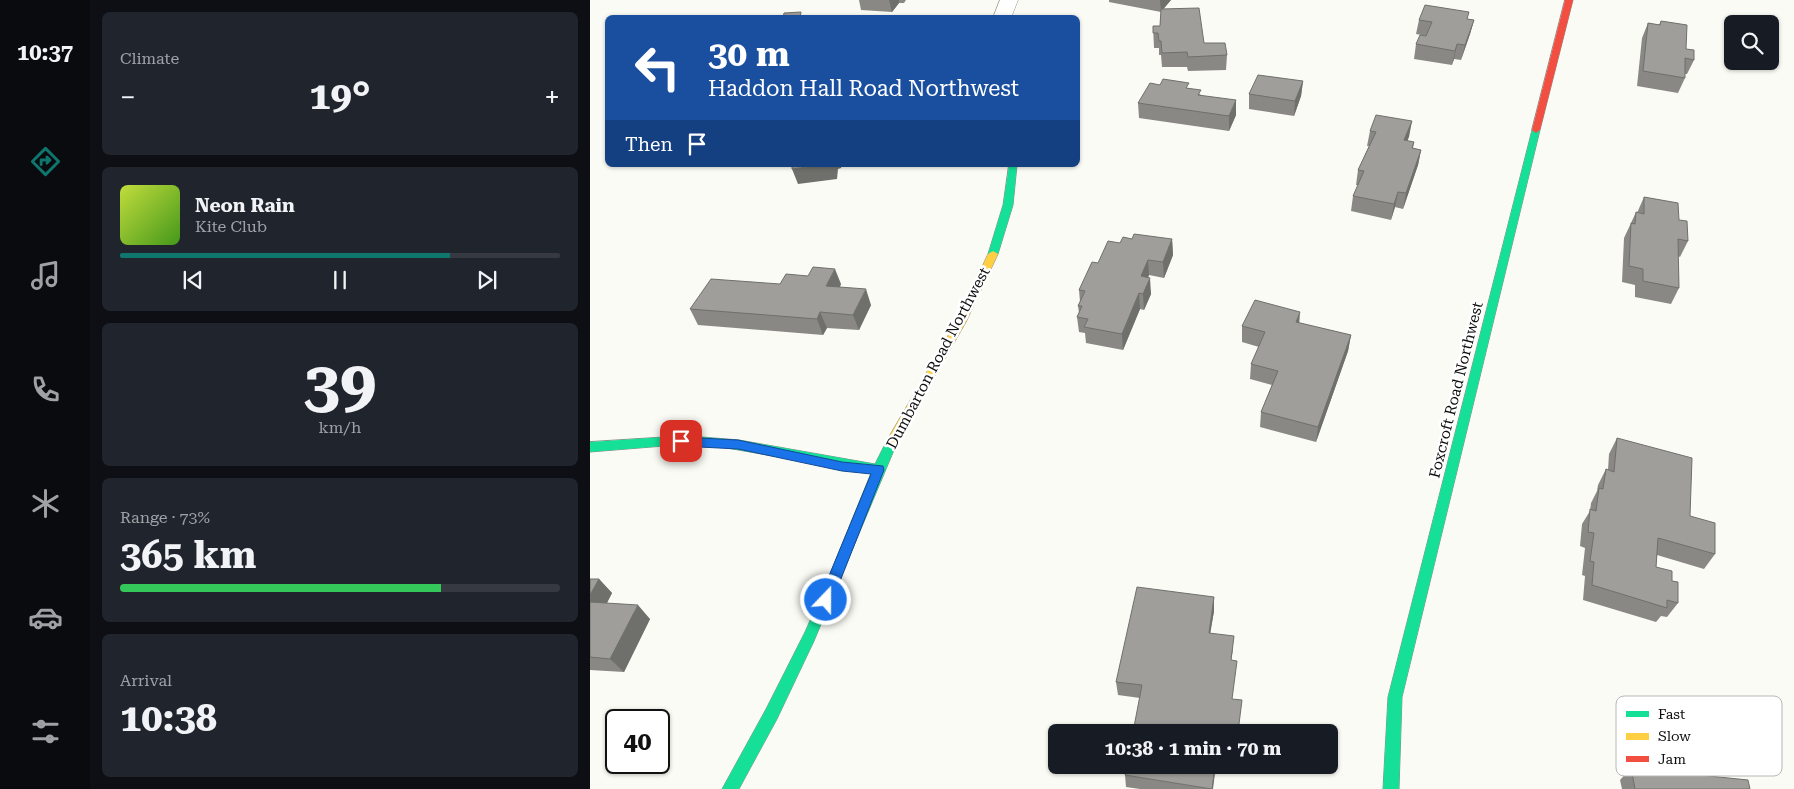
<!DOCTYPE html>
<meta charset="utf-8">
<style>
body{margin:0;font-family:"Roboto Serif",serif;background:#20242c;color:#f1f3f6;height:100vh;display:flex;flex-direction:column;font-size:19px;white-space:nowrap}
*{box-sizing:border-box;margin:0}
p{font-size:16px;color:#9ea1a6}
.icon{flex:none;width:28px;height:28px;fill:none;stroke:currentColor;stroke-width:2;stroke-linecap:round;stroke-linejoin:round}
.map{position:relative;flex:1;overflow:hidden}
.drawer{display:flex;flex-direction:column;gap:12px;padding:12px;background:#0d0f14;width:500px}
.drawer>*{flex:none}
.guide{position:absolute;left:15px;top:15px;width:475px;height:152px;border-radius:8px;box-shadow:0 1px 4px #0004;background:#1a4fa0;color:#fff;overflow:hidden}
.controls{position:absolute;left:1134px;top:15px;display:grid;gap:10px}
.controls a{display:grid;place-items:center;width:55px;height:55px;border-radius:8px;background:#171b24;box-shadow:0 1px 4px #0004;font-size:25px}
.speed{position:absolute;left:15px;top:709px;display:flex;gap:10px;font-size:25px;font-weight:700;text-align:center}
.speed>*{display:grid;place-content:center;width:65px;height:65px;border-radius:50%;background:#171b24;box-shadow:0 1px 4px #0004;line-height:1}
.speed .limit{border:2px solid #111;border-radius:8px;background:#fff;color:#111}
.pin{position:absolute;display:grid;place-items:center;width:42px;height:42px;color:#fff;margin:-21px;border-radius:10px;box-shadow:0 2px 8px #0006}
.me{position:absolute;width:55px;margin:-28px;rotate:22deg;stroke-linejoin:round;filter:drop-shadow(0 0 4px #0008)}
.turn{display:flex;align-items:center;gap:18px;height:105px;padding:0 20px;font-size:22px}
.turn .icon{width:65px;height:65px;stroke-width:2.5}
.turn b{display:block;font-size:35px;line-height:42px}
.then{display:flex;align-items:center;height:48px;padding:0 20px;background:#0003;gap:10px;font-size:19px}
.big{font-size:38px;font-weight:700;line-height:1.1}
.drawer .card{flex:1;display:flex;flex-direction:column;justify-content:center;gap:8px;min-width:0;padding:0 18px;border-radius:8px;background:#20242c}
.drawer .dial{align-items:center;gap:0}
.dial b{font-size:65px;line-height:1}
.song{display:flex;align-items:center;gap:15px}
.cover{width:60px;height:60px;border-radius:8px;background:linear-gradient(135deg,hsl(70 70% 55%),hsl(100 70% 35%))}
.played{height:5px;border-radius:2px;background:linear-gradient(90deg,#0f766e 75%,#363941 75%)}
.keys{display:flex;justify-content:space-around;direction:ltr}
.heat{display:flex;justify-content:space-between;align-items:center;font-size:28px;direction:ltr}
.charge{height:8px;border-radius:4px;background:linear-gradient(90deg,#34c759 73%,#363941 0)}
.trip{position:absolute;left:458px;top:724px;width:290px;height:50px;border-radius:8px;background:#171b24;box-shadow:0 1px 4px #0004;font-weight:700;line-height:50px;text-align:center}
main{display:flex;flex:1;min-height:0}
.tabs{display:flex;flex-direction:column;width:90px;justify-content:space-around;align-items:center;background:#090b0e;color:#9ea1a6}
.tabs .icon{width:35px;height:35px}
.tabs .on{color:#0f766e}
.tabs b{font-size:22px;color:#f1f3f6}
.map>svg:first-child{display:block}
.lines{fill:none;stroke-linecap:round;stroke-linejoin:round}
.street-casing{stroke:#959593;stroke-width:1}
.fast-casing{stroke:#8c8c89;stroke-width:1}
.slow-casing{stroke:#8c8c89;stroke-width:1}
.jam-casing{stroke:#8c8c89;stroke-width:1}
.street{fill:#fefefe;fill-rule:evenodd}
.fast{fill:#16e098;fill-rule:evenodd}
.slow{fill:#ffcf43;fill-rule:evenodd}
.jam{fill:#f24e42;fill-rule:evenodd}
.wall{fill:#898884}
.shaded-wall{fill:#6f6f6c}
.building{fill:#9f9e9a;stroke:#6f6f6c}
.route{fill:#1a73e8;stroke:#114b97}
.labels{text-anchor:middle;stroke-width:5;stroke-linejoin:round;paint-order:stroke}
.street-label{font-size:15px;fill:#0f0f0f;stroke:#fff}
.key{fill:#fff;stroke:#b7b7b7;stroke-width:1}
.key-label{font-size:14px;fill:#0f0f0f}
</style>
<main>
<nav class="tabs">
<b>10:37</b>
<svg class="icon on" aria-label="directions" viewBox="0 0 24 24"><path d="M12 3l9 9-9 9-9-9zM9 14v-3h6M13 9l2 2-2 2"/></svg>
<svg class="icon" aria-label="music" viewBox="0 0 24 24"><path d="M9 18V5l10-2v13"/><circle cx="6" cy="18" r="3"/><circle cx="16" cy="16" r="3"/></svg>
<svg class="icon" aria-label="phone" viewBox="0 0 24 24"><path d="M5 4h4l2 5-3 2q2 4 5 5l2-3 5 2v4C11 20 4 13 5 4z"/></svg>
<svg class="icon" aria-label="climate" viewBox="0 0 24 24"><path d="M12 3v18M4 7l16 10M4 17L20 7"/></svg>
<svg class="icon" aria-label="car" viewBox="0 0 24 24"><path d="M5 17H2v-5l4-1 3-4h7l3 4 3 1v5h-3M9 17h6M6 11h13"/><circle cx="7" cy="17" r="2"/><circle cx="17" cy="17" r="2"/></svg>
<svg class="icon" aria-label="filters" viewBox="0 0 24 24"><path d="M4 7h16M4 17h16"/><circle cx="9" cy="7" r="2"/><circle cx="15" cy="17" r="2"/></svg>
</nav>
<section class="drawer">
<div class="card"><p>Climate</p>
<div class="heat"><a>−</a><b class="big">19°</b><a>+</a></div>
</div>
<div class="card">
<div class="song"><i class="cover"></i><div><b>Neon Rain</b><p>Kite Club</p></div></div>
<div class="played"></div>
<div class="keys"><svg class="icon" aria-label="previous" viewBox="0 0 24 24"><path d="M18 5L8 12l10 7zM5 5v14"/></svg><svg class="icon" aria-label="pause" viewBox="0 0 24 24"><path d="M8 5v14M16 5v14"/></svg><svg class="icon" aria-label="next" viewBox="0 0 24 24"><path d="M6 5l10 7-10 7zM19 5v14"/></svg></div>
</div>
<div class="card dial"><b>39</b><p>km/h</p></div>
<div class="card"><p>Range · 73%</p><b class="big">365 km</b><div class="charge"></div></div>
<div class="card"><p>Arrival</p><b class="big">10:38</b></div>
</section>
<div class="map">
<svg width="1204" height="789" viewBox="0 0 1204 789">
<rect width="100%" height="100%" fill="#fbfbf5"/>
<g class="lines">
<defs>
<path id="street" d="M 410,0 L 428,0 L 421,18 L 403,18 Z"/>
<path id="fast" d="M 946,127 L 950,130 L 812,697 L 809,789 L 793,789 L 798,697 L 942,130 Z
M 419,165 L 427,165 L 423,205 L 408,254 L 403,257 L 398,254 L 413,205 Z
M 74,437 L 112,437 L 149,440 L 285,464 L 297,440 L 305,440 L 307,443 L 224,641 L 187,719 L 149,789 L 132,789 L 176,709 L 215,632 L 236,584 L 281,473 L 131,447 L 74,446 L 0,452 L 0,442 Z"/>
<path id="slow" d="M 403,251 L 408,254 L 376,322 L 305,446 L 297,446 L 295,443 L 297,440 L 366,322 L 398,254 Z"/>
<path id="jam" d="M 975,0 L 983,0 L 950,130 L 946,133 L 942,130 Z"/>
</defs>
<use href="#street" class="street-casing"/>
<use href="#fast" class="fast-casing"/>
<use href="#slow" class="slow-casing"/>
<use href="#jam" class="jam-casing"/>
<use href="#street" class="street"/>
<use href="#fast" class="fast"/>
<use href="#slow" class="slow"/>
<use href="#jam" class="jam"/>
</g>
<path class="wall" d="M 269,0 L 316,0 L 314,3 L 309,3 L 302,12 L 271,10 Z
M 519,0 L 581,0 L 573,9 L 614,43 L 637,55 L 636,70 L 598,71 L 597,67 L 572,67 L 571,55 L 569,55 L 569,48 L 564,48 L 563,26 L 570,26 L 571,12 L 519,2 Z
M 877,19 L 884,20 L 880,34 L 871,60 L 864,59 L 862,65 L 824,59 L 826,44 L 836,36 L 826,34 L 829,20 Z
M 1071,21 L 1096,49 L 1104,60 L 1097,74 L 1095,74 L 1095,78 L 1088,93 L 1047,86 L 1052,38 L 1058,23 L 1069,25 Z
M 713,81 L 711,96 L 704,116 L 659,109 L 659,94 Z
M 599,88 L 646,115 L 639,131 L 549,118 L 548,103 Z
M 822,121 L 817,141 L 824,142 L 823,148 L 831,150 L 828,165 L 813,209 L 805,207 L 801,220 L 761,211 L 763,196 L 768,185 L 766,185 L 768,170 L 779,146 L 777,146 L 780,131 Z
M 1054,197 L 1089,220 L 1098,241 L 1090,257 L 1088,256 L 1089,288 L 1081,304 L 1045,297 L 1045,285 L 1032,282 L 1034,238 L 1041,223 L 1046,212 L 1047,213 Z
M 542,239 L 582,239 L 583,255 L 574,278 L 559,275 L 558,278 L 561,294 L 554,310 L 550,309 L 533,350 L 496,343 L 495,333 L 489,332 L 487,317 L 489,313 L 488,306 L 490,302 L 489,290 L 508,263 L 530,243 Z
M 251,284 L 250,287 L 281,305 L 269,330 L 237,328 L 233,335 L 108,325 L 100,309 Z
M 709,323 L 761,335 L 758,351 L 726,442 L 670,427 L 671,412 L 682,385 L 660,379 L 661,364 L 669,347 L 652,342 L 652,326 Z
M 1027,438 L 1100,516 L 1125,554 L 1114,569 L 1067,555 L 1066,567 L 1082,581 L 1088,603 L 1077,617 L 1071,616 L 1066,622 L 993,600 L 995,576 L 992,575 L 995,548 L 990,546 L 992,524 L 1000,511 L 1001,503 L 1007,491 L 1008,485 L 1016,469 L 1018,470 L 1019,454 Z
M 0,579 L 9,579 L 22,593 L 17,603 L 60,619 L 34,672 L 0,670 Z
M 624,597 L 624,611 L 620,633 L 643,650 L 641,660 L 646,674 L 550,698 L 528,695 L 526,682 Z
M 1041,768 L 1160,789 L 1032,789 L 1030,780 Z
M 535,775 L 623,789 L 550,789 L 536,787 Z"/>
<path class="shaded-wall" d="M 299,0 L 309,0 L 309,3 L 302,12 Z
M 570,0 L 581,0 L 571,12 Z
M 884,20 L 880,34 L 871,60 L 875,45 Z
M 867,44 L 864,59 L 862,65 L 865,51 Z
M 713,81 L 711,96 L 704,116 L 705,101 Z
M 646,100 L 646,115 L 639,131 L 639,116 Z
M 822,121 L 819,137 L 811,156 L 814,140 Z
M 831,150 L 828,165 L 813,209 L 816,193 Z
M 232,165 L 252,165 L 251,168 L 248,169 L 247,179 L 208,184 L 202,169 Z
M 808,192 L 805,207 L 801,220 L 804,204 Z
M 582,239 L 583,255 L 574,278 L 573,262 Z
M 558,260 L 559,275 L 552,292 L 551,276 Z
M 245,269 L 251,284 L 242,301 L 236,286 Z
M 560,278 L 561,294 L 554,310 L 553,294 Z
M 276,289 L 281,305 L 269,330 L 263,315 Z
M 549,293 L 550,309 L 533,350 L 532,334 Z
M 230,312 L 237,328 L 233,335 L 227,319 Z
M 710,312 L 709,327 L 706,322 Z
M 761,335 L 758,351 L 726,442 L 728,427 Z
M 9,579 L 22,593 L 10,616 L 0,605 L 0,595 Z
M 624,597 L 624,611 L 618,647 L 619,633 Z
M 48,605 L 60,619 L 34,672 L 20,659 Z
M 625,765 L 626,765 L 623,789 L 622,789 Z"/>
<path class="building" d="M 835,5 L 879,12 L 877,19 L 884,20 L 875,45 L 867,44 L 865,51 L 826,44 L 830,35 L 836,36 L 842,22 L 829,20 Z
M 609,8 L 614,43 L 635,43 L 637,55 L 598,57 L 597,52 L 572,53 L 571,41 L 569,41 L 568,33 L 563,33 L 563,26 L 570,26 L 571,9 Z
M 211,12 L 210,18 L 193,18 L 194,13 Z
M 1071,21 L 1097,25 L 1096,49 L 1104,50 L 1104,60 L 1095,58 L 1095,78 L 1053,71 L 1058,23 L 1070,25 Z
M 668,75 L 713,81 L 705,101 L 659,94 Z
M 573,79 L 599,83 L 596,88 L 611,90 L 608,95 L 646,100 L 639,116 L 548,103 L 560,83 L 570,85 Z
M 786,115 L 822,121 L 814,140 L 824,142 L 822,148 L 831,150 L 816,193 L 808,192 L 804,204 L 763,196 L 774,171 L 768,170 L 786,132 L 780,131 Z
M 202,165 L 232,165 L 202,169 Z
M 1054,197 L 1088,203 L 1089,220 L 1097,221 L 1098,241 L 1088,239 L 1089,288 L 1053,281 L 1053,269 L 1039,266 L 1041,223 L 1045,224 L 1046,212 L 1054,214 Z
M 544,234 L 582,239 L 573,262 L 558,260 L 551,276 L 560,278 L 553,294 L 549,293 L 532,334 L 494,327 L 498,319 L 487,317 L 492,306 L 488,306 L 495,291 L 489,290 L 502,262 L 508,263 L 518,241 L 530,243 L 533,237 L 542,239 Z
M 223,267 L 245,269 L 236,286 L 276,289 L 263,315 L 230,312 L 227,319 L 100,309 L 121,279 L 190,284 L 196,274 L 218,276 Z
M 665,300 L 710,312 L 706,322 L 761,335 L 728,427 L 671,412 L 688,371 L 661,364 L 675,332 L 652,326 Z
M 1027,438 L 1102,458 L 1100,516 L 1125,523 L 1125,554 L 1068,538 L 1066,567 L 1082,571 L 1082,581 L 1088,582 L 1088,603 L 1077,600 L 1077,608 L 1002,585 L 1004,562 L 1000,561 L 1004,533 L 998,532 L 1000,509 L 1006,511 L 1009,488 L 1013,489 L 1016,469 L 1024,472 Z
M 0,579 L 9,579 L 0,595 Z
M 547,587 L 624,597 L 619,633 L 644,636 L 641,660 L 647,661 L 642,699 L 652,700 L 648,732 L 543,732 L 552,685 L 526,682 Z
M 0,602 L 48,605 L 20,659 L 0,657 Z
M 537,765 L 625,765 L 622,789 L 535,775 Z
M 1041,768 L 1158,780 L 1160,789 L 1045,789 Z"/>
<path class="route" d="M 91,437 L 148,440 L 252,462 L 293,466 L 294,470 L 241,604 L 236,606 L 231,604 L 229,600 L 281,474 L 252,471 L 148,449 L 91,446 L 87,445 L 85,441 L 87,438 Z"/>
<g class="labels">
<g class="street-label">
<text transform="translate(348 358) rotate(-62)" y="5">Dumbarton Road Northwest</text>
<text transform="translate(866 390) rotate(-76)" y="5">Foxcroft Road Northwest</text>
</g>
</g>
<rect x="1026" y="696" width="166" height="80" rx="8" class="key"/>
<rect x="1036" y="711" width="23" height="6" fill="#16e098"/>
<rect x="1036" y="733" width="23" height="7" fill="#ffcf43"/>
<rect x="1036" y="756" width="23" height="6" fill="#f24e42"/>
<g class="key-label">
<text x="1068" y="719">Fast</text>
<text x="1068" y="741">Slow</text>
<text x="1068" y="764">Jam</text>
</g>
</svg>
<div class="controls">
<a><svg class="icon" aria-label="search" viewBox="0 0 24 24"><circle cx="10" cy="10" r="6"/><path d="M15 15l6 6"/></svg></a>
</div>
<div class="speed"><div class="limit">40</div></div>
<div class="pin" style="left:91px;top:441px;background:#d93025"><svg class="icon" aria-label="arrive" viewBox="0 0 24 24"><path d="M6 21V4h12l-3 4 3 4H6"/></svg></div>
<svg class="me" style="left:236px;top:600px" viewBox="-20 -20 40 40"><circle r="17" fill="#1a73e8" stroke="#fff" stroke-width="3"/><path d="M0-11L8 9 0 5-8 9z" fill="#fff"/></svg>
<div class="trip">10:38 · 1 min · 70 m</div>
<div class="guide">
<div class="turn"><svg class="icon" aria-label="left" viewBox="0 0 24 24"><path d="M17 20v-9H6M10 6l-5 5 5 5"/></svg><div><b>30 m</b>Haddon Hall Road Northwest</div></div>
<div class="then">Then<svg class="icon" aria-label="arrive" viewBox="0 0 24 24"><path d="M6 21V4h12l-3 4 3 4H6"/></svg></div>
</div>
</div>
</main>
